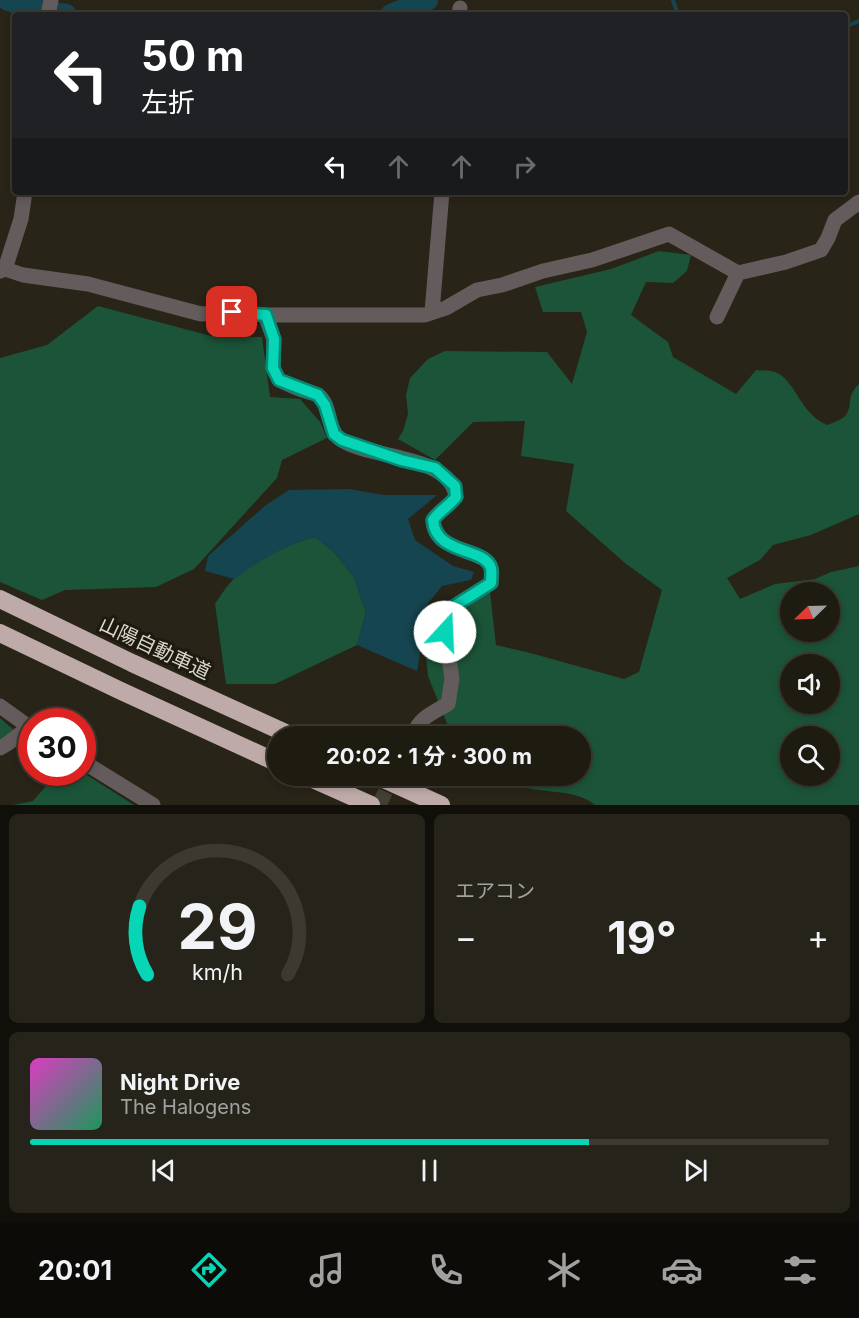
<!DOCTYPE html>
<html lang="ja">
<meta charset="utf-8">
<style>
body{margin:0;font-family:Inter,"Noto Sans JP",sans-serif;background:#26241a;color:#f1f3f6;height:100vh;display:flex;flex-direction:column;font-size:22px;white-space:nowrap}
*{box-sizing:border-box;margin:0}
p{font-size:20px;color:#a1a19f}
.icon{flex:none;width:33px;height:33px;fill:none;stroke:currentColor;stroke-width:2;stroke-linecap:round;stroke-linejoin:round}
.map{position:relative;height:805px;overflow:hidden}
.panel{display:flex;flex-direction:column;gap:9px;padding:9px;background:#100f09;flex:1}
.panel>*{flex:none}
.guide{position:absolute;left:12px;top:12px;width:836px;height:183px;border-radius:6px;box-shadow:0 3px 9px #0003,0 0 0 2px #3c3931;background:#202124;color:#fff;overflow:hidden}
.needle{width:39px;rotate:247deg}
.tools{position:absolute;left:780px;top:582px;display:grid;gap:12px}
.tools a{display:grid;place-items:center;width:60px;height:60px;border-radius:50%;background:#1e1b11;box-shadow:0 3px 9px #0003,0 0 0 2px #3c3931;font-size:30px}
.speed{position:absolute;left:18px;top:708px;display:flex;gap:12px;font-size:30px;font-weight:700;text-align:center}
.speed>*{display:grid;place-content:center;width:78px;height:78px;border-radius:50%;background:#1e1b11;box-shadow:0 3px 9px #0003,0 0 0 2px #3c3931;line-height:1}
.speed .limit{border:9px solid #d22;background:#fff;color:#111}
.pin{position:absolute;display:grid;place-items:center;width:51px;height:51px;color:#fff;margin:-26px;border-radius:12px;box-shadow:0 3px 9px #0006}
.me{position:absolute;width:66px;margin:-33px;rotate:20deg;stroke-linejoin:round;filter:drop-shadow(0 0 4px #0008)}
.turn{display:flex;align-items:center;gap:21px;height:126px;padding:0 30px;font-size:27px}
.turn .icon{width:78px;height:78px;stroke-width:2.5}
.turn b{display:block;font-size:42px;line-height:51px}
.lanes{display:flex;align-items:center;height:57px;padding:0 30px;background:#0003;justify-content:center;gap:30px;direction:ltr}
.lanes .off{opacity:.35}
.big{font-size:45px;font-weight:700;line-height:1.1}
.panel .tile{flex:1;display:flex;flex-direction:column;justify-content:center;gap:9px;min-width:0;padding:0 21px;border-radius:9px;background:#26241a}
.panel .dial{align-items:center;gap:0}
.dial svg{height:156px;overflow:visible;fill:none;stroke:#3c3931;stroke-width:7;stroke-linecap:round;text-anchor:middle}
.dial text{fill:#f1f3f6;stroke:none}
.song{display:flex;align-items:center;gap:18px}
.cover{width:72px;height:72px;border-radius:9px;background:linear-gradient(135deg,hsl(310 70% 55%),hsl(150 70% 35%))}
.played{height:6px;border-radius:3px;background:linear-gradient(90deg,#06d5b6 70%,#3c3931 70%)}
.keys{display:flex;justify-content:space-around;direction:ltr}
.heat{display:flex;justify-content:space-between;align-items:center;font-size:33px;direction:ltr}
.panel .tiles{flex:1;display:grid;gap:9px;grid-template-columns:1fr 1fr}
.tile:last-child{grid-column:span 2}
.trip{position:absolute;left:267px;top:726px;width:324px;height:60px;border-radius:30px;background:#1e1b11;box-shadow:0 3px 9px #0003,0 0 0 2px #3c3931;font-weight:700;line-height:60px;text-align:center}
.tab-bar{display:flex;height:96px;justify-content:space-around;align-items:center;background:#0c0b07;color:#a1a19f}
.tab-bar .icon{width:42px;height:42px}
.tab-bar .active{color:#06d5b6}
.tab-bar b{font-size:27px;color:#f1f3f6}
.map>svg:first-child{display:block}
.green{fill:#1b5438;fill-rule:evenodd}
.water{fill:#154550}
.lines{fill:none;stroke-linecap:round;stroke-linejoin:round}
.stream{stroke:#154550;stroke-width:4}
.river{stroke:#154550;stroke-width:22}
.minor-tunnel{stroke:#433f32;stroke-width:15;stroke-dasharray:15 8;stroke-linecap:butt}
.minor{stroke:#645c5c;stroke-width:15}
.highway{stroke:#beaaa9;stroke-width:18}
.route-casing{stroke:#048a76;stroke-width:15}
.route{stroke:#06d5b6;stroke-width:10}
.labels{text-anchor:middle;stroke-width:6;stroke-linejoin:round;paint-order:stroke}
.street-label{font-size:20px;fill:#d9d7ce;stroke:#1e1a0e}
</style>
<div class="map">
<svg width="859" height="805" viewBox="0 0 859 805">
<rect width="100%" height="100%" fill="#282417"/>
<path class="green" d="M 659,251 L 691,255 L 687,271 L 673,283 L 646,282 L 631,315 L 668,342 L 673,357 L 736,394 L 756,370 C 762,371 770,370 775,372 C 796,380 799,413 827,425 C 833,423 841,420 845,416 C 854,405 845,397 859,384 L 859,514 L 811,535 L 773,545 L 760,560 L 727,578 L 740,599 L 775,584 L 815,579 L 831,572 L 859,566 L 859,805 L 595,805 C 570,784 531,799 503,776 L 580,776 L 580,736 L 457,736 L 450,731 L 428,676 L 423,626 L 448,604 L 490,592 L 496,645 L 534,654 L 624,679 L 639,672 L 662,590 L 625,563 L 566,511 L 574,464 L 521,456 L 525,421 L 473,422 L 435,460 L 398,439 L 403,431 L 408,414 L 406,395 L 410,378 L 428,359 L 445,351 L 547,352 L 572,384 L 587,332 L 581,312 L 543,312 L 535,287 L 611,269 ZM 790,592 L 830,592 L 830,632 L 790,632 ZM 790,664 L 830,664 L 830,704 L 790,704 ZM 790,736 L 830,736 L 830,776 L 790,776 Z
M 98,306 L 211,336 L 262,337 L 270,397 L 300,399 L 320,422 L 327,438 L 282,460 L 277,478 L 194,569 L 156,587 L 65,590 L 42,600 L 0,582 L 0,358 L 47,345 Z
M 315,537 L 334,552 L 354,577 L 366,612 L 357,645 L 275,684 L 226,684 L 215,604 C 221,595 227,585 235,578 C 258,559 286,545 315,537 Z
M 0,718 L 15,731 L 0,740 Z
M 82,772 L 134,805 L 13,805 L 33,801 L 57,773 Z"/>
<path class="water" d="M 349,489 L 384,495 L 437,495 L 408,519 L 415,540 L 453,566 L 474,572 L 471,580 L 442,586 L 426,606 L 415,629 L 420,654 L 417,671 L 357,645 L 366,612 L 354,577 L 334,552 L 315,537 C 284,545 259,561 234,579 L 205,571 L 208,556 L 266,505 L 289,490 Z"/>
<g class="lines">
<path class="stream" d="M 673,0 L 678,15
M 844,27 L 859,21"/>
<path class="river" d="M 8,0 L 39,11 L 66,15
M 391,15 L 427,0"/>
<path class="minor-tunnel" d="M 379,805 L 393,776"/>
<path class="minor" d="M 48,15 L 51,0
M 459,15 L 460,8
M 5,269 L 21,219 L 25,192
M 0,271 L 5,269 L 23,275 L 88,284 L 201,314 L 233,312 L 265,315 L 425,315 L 446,308 L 477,290 L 502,285 L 543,271 L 592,260 L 669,234 L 738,273 L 786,262 L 821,250 L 828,238 L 835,220 L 859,202
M 432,312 L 442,192
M 265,315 L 274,339 L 273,368 L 279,380 C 288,384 296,388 305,391 C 308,392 314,393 318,395 C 332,405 326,429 340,439 C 371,460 451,454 456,497 C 449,506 439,511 433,520 C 435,555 485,547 491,568 C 493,573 491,578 491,583 L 453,607 L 448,615 L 445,632 L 452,679 L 448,704 C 430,714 421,717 412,736
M 717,317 L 738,273
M 0,706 L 32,729
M 0,748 L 7,744 L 29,727
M 82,761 L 153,805"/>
<path class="highway" d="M 0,599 L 132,663 L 292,736
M 0,633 L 121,691 L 278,763
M 306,776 L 371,805
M 377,776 L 441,805"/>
</g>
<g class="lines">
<defs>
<path id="route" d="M 232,312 L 266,315 L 274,339 L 273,368 L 279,380 L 318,395 L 325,405 L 334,434 L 342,440 L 401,460 L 435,468 L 455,486 L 456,497 C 449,506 439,511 433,520 C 435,555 485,547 491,568 C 492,573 491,578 491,583 L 453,607 L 448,615 L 445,632"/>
</defs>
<use href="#route" class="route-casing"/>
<use href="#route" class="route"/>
</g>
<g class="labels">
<g class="street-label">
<text transform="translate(155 648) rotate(25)" y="7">山陽自動車道</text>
</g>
</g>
</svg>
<div class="tools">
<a><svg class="needle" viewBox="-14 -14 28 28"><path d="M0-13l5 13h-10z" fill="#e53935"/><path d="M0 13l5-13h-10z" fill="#a1a19f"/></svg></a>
<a><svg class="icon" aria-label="sound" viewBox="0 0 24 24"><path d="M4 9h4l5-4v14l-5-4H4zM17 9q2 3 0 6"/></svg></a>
<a><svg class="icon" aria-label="search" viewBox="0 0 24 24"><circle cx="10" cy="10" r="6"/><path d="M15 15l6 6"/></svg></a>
</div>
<div class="speed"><div class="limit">30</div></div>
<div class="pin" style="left:232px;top:312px;background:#d93025"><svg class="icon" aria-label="arrive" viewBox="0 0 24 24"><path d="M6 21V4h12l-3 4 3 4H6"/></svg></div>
<svg class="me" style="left:445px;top:632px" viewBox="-20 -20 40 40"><circle r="19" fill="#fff"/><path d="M0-13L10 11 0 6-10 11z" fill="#06d5b6"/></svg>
<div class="trip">20:02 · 1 分 · 300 m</div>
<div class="guide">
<div class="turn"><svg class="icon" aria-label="left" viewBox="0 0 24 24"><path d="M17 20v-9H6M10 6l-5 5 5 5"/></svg><div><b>50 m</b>左折</div></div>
<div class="lanes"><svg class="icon" aria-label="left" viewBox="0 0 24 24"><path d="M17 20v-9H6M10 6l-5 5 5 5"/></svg><svg class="icon off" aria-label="ahead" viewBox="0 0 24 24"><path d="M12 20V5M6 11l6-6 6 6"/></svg><svg class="icon off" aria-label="ahead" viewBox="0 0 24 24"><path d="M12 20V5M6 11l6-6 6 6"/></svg><svg class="icon off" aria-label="right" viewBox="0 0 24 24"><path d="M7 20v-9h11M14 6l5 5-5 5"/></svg></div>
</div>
</div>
<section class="panel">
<div class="tiles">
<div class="tile dial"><svg viewBox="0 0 100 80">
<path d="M14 69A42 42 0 1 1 86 69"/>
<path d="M14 69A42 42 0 0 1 10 34" stroke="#06d5b6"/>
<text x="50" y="56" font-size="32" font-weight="700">29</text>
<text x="50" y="72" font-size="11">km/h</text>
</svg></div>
<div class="tile"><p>エアコン</p>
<div class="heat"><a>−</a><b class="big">19°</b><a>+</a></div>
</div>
<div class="tile">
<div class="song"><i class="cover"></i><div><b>Night Drive</b><p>The Halogens</p></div></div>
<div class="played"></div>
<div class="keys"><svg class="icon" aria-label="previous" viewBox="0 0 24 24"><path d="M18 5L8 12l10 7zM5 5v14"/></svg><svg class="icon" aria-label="pause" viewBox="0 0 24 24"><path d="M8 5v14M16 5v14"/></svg><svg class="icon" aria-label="next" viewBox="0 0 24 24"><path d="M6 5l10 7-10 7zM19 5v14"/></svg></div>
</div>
</div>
</section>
<nav class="tab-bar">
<b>20:01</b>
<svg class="icon active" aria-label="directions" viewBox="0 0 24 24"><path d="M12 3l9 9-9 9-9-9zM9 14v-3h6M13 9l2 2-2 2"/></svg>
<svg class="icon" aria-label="music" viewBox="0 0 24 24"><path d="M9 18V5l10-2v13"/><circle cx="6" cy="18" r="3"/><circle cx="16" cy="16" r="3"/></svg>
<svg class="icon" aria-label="phone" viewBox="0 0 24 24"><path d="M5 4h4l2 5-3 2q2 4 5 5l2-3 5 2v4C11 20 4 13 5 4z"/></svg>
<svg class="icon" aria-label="climate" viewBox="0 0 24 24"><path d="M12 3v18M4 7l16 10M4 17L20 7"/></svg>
<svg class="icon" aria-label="car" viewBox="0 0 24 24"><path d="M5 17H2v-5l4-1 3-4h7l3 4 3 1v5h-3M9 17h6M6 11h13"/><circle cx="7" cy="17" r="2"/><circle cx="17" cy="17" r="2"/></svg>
<svg class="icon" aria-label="filters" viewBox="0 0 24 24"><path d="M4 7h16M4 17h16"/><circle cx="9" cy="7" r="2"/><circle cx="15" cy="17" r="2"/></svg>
</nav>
